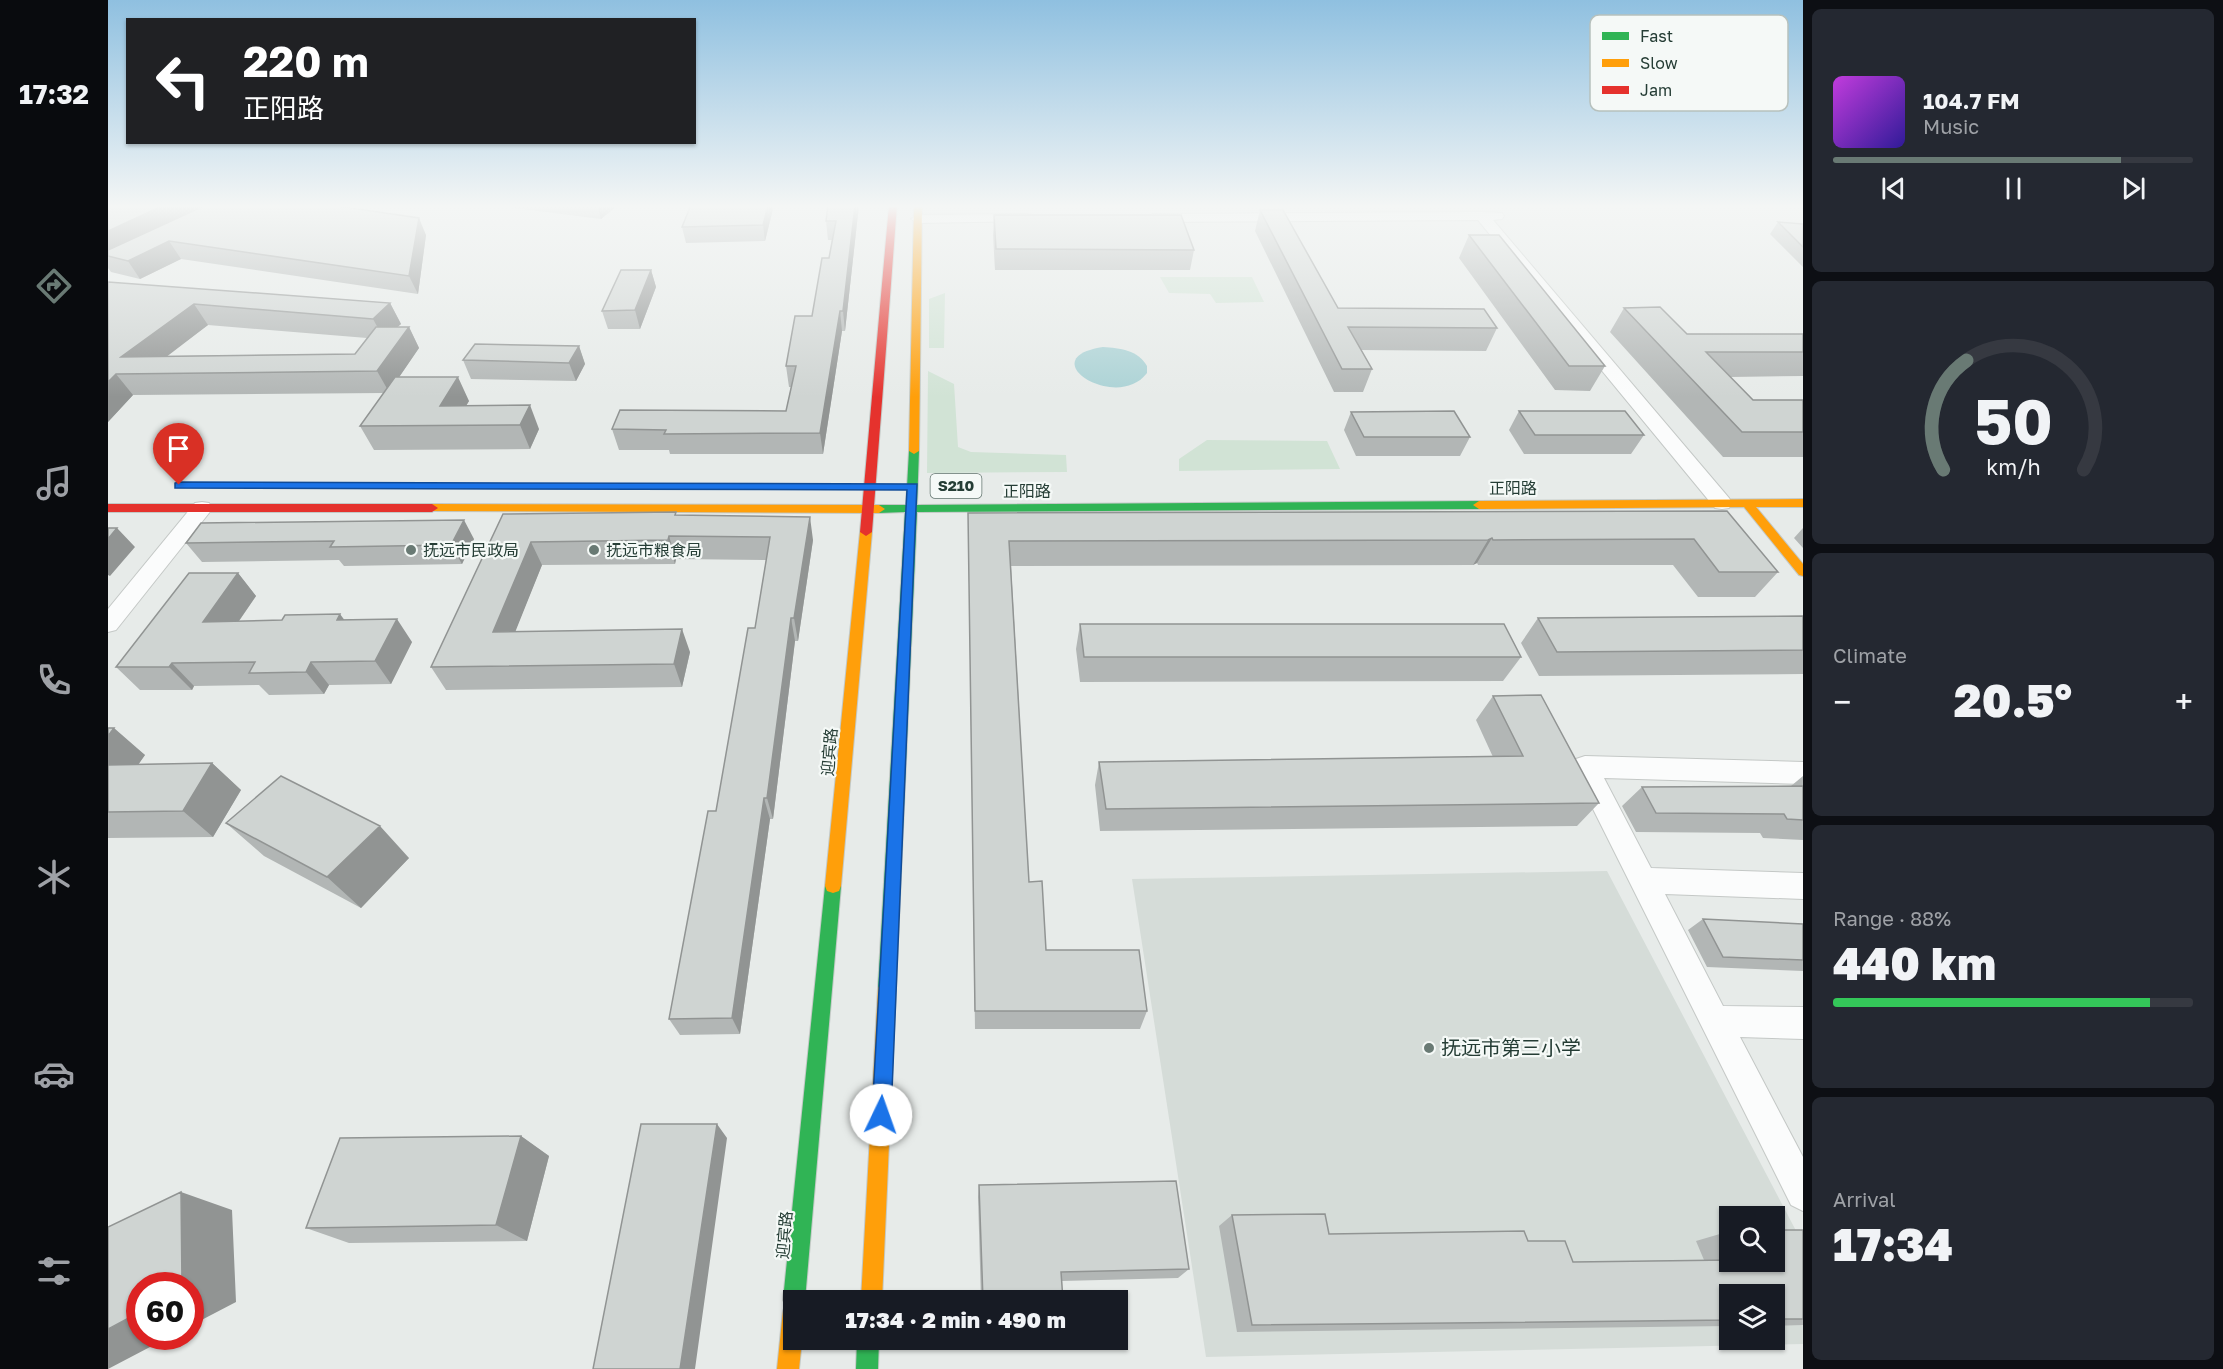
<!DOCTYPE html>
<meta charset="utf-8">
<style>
body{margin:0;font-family:"Golos Text","Noto Sans SC",sans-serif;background:#242831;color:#f1f3f6;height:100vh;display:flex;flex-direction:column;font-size:22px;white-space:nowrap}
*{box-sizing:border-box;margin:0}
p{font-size:20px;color:#9ea1a6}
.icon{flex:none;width:33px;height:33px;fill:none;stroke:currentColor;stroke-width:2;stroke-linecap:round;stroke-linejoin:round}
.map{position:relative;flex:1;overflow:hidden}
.sheet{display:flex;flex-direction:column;gap:9px;padding:9px;background:#0d0f14;width:420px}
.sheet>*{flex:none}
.guide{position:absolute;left:18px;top:18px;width:570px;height:126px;border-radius:0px;box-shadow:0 2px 4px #0004;background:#202124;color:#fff;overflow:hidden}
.controls{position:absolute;left:1611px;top:1206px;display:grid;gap:12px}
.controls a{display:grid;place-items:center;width:66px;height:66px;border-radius:0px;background:#171b24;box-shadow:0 2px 4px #0004;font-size:30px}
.speed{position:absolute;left:18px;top:1272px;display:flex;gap:12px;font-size:30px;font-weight:700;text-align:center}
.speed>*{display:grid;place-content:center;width:78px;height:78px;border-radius:50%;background:#171b24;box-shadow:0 2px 4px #0004;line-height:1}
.speed .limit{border:9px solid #d22;background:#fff;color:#111}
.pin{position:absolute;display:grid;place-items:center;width:51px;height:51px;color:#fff;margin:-62px -26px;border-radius:50% 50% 50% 0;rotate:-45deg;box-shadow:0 0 6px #0007}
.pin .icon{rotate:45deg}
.me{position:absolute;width:66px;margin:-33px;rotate:3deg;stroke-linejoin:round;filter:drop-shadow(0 0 4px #0008)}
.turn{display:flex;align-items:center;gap:21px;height:126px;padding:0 18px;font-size:27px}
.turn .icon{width:78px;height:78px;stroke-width:2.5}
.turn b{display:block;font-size:42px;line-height:51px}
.big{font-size:45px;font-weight:800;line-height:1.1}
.sheet .widget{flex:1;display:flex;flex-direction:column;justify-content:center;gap:9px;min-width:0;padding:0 21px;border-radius:9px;background:#242831}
.sheet .dial{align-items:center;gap:0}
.dial svg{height:156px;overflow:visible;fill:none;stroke:#363941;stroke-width:7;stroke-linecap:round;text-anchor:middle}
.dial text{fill:#f1f3f6;stroke:none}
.song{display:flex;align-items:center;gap:18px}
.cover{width:72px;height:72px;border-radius:9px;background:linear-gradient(135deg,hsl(290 70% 55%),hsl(250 70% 35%))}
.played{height:6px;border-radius:3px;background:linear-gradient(90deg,#697a74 80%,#363941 80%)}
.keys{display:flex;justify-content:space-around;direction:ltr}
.heat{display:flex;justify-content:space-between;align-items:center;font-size:33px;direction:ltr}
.charge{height:9px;border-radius:4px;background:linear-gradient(90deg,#34c759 88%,#363941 0)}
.trip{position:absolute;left:675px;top:1290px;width:345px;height:60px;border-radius:0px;background:#171b24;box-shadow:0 2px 4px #0004;font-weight:800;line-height:60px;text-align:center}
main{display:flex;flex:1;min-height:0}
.menu{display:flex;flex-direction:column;width:108px;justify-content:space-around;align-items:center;background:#090b0e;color:#9ea1a6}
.menu .icon{width:42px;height:42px}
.menu .on{color:#697a74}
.menu b{font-size:27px;color:#f1f3f6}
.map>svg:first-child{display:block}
.built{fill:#d5dcd8;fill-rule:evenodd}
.green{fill:#d1e3d5}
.water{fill:#abd2d5}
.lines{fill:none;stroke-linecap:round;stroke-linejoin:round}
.street-casing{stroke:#c4c8c6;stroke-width:2}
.fast-casing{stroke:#c3c9c6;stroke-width:2}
.slow-casing{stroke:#c3c9c6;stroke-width:2}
.jam-casing{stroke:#c3c9c6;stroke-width:2}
.street{fill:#fbfcfc;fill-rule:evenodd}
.fast{fill:#30b455;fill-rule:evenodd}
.slow{fill:#ff9f0a;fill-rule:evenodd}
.jam{fill:#e5322d;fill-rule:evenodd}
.wall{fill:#b2b6b5;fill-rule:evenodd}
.shaded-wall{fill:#919493}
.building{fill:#cfd4d2;stroke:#919493;stroke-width:1.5}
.route{fill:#1a73e8;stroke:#114b97;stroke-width:1.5}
.poi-dot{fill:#697a74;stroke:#f5f9f7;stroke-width:2}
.labels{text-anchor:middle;stroke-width:4.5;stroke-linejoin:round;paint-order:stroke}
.shield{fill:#f5f9f7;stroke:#63756f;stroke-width:1.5}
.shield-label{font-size:15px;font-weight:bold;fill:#253d35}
.street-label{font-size:16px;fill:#253d35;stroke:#f5f9f7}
.poi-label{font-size:16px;fill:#253d35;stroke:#f5f9f7;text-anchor:start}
.near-poi-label{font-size:20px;fill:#253d35;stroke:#f5f9f7;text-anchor:start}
.key{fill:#f5f9f7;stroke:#b7c1bd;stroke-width:1.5}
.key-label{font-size:16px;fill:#253d35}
</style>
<main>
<nav class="menu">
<b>17:32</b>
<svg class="icon on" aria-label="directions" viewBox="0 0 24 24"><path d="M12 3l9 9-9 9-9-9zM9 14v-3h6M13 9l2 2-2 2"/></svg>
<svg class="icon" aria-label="music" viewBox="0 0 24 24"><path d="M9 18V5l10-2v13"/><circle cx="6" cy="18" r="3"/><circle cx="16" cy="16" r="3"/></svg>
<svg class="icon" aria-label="phone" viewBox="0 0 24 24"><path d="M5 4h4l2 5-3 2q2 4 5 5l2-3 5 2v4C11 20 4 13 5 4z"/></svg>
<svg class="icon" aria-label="climate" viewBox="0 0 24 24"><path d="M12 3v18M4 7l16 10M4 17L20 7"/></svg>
<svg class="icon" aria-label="car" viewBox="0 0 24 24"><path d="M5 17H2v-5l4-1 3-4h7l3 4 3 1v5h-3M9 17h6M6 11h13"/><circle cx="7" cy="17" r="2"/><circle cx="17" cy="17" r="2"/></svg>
<svg class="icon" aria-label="filters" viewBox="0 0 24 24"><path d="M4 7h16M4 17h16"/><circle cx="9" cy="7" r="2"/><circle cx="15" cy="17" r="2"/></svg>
</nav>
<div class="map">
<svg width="1695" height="1369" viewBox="0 0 1695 1369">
<rect width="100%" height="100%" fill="#e7ebe9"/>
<path class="built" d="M 1499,871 L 1695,1244 L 1695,1344 L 1098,1357 L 1024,879 ZM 1622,1216 L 1666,1216 L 1666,1262 L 1622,1262 ZM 1622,1294 L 1666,1294 L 1666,1340 L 1622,1340 Z"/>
<path class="green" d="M 1052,277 L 1144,277 L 1156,302 L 1108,303 L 1102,294 L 1061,293 Z
M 837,293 L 836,348 L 821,348 L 821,299 Z
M 820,371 L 846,384 L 850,447 L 863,452 L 958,455 L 959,472 L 819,473 Z
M 1099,440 L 1219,441 L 1232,469 L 1071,471 L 1071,459 Z"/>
<path class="water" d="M 995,347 C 1012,348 1030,350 1039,366 L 1039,373 C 1009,413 922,358 995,347 Z"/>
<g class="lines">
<defs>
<path id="street" d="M 1374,212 L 1394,213 L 1396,216 L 1394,219 L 1385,220 L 1621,498 L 1624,503 L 1621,508 L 1614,509 L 1607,508 L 1370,220 L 1044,222 L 1037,218 L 1044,214 Z
M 919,214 L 924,215 L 926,218 L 924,221 L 810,223 L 803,219 L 810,215 Z
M 94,502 L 101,503 L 104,508 L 101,513 L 8,630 L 0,632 L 0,609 L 87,503 Z
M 1477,756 L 1695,762 L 1695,784 L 1496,778 L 1543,868 L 1695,873 L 1695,899 L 1557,894 L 1615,1006 L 1695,1007 L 1695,1039 L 1632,1037 L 1695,1157 L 1695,1211 L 1683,1205 L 1464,767 L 1468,759 Z"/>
<path id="fast" d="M 806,448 L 811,451 L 809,505 L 1371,501 L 1377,505 L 1371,509 L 809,512 L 788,988 L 785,994 L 779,996 L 773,994 L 770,988 L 797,512 L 771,513 L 765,509 L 771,505 L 798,505 L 801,451 Z
M 725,879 L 731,881 L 733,886 L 697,1300 L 686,1300 L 686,1310 L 679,1307 L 675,1300 L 717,886 L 719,881 Z
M 749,1340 L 771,1340 L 770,1369 L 748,1369 Z"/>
<path id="slow" d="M 806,205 L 814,205 L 811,451 L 806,454 L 801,451 Z
M 1695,499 L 1695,507 L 1648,507 L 1695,564 L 1695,576 L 1691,575 L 1636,507 L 1371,509 L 1365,505 L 1371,501 Z
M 324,504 L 771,505 L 777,509 L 771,513 L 320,511 L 318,508 Z
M 758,528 L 764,532 L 733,886 L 731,891 L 725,893 L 719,891 L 717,886 L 752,532 Z
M 779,980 L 785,982 L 788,988 L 774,1300 L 753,1300 L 770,988 L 773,982 Z
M 686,1301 L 686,1340 L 694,1340 L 691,1369 L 669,1369 L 675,1311 L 678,1303 Z"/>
<path id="jam" d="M 781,205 L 789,205 L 764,532 L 758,536 L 752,532 Z
M 0,504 L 324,504 L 330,508 L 324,512 L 0,512 Z"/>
</defs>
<use href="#street" class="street-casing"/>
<use href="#fast" class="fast-casing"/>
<use href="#slow" class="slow-casing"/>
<use href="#jam" class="jam-casing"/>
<use href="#street" class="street"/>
<use href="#fast" class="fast"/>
<use href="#slow" class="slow"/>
<use href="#jam" class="jam"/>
</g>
<path class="wall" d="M 0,205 L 234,207 L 318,235 L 310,294 L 73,259 L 32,279 L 3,272 L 0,268 Z
M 383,205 L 510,205 L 493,219 Z
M 583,205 L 666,205 L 657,241 L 578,243 L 574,227 Z
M 720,205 L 751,205 L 737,331 L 734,331 L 715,454 L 562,454 L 561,450 L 511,450 L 504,429 L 678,411 L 683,387 L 681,387 L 678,366 L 704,316 L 721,258 L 724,240 L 720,240 L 718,221 Z
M 1152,210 L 1230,308 L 1389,328 L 1378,351 L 1253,350 L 1264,369 L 1255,392 L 1226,392 L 1147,231 Z
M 886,215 L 1086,250 L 1082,270 L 887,270 L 885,235 Z
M 1670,222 L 1695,224 L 1695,267 L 1662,234 Z
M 1361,235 L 1497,366 L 1482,391 L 1447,390 L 1351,258 Z
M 543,270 L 548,287 L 532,329 L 500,329 L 494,311 Z
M 0,282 L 282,303 L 293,324 L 289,327 L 301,327 L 311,348 L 291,377 L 361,401 L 358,406 L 431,429 L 422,449 L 266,450 L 252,426 L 276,393 L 25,395 L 0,422 ZM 100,325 L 259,338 L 247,354 L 58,356 Z
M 1516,308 L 1579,334 L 1695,334 L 1695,376 L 1622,377 L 1645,400 L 1695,400 L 1695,457 L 1615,457 L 1502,332 Z
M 471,346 L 477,364 L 468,381 L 363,379 L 355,360 Z
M 1411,411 L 1536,435 L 1523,454 L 1416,454 L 1401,430 Z
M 1243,412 L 1362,437 L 1352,456 L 1248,456 L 1236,430 Z
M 1619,511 L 1670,572 L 1647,597 L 1590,597 L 1565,565 L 1370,565 L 1369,563 L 1365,565 L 903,566 L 921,882 L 938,950 L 1039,1011 L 1032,1029 L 867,1029 L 860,513 Z
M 395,514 L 569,515 L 705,540 L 690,641 L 687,641 L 665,819 L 662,819 L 632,1034 L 572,1035 L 561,1019 L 608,811 L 647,628 L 658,560 L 568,559 L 567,564 L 434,565 L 407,631 L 582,652 L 574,687 L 338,690 L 323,667 Z
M 1695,528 L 1695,548 L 1686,538 Z
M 366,539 L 354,564 L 236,566 L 231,560 L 94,562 L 78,543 Z
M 130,573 L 148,596 L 131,621 L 236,620 L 304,642 L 283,684 L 221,685 L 216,694 L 161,695 L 151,685 L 86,686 L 84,690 L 32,690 L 8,667 Z
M 1695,616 L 1695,674 L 1431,676 L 1413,643 L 1430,618 Z
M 972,624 L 1413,657 L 1395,681 L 972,682 L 968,649 Z
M 1385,696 L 1491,803 L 1469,826 L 992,831 L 987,785 L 991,762 L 1385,757 L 1368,720 Z
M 0,728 L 37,755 L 30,764 L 104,763 L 133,790 L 105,837 L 0,838 Z
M 1695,776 L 1695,840 L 1655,838 L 1652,833 L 1528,832 L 1514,806 L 1534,787 L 1683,786 Z
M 118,823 L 301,858 L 253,908 L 156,856 Z
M 1595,919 L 1695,924 L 1695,971 L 1599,967 L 1580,930 Z
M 413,1136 L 441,1156 L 419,1241 L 241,1243 L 198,1228 Z
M 871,1185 L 1081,1269 L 1070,1278 L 954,1281 L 955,1300 L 873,1300 L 870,1197 Z
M 1124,1215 L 1221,1234 L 1420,1241 L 1465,1262 L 1596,1260 L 1588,1241 L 1622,1231 L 1622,1262 L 1666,1262 L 1695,1230 L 1695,1325 L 1666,1326 L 1666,1294 L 1622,1294 L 1622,1326 L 1129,1332 L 1111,1226 Z
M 874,1340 L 958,1340 L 958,1342 L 953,1348 L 875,1349 Z"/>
<path class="shaded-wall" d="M 56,205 L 103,205 L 0,255 L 0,231 Z
M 489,205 L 510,205 L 493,219 Z
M 660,205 L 666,205 L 657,241 L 655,225 Z
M 747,205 L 751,205 L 737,331 L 735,311 Z
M 311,218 L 318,235 L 310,294 L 301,276 Z
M 61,241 L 73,259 L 32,279 L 20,261 Z
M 543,270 L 548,287 L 532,329 L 527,310 Z
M 282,303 L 293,324 L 276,339 L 265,319 Z
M 86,304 L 100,325 L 36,374 L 13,357 Z
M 732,311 L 734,331 L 715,454 L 712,433 Z
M 301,327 L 311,348 L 281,392 L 269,371 Z
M 471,346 L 477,364 L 468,381 L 461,363 Z
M 8,374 L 25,395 L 0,422 L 0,382 Z
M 350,377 L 361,401 L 346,425 L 332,406 Z
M 422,405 L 431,429 L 422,449 L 412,425 Z
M 702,517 L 705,540 L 690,641 L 686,618 Z
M 356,520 L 366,539 L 354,564 L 343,545 Z
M 9,528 L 27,547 L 2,576 L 0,575 L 0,539 Z
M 561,536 L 568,559 L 567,564 L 560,540 Z
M 1384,538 L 1369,563 L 1365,565 L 1380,540 Z
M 423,542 L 434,565 L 398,655 L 385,632 Z
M 130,573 L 148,596 L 115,644 L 95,622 Z
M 232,614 L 249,637 L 229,620 Z
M 683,618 L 687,641 L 665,819 L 659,798 Z
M 289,619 L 304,642 L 283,684 L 267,661 Z
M 574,629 L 582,652 L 574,687 L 566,664 Z
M 203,662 L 221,685 L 216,694 L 198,672 Z
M 64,663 L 86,686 L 84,690 L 61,667 Z
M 6,728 L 37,755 L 12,791 L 0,782 L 0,736 Z
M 104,763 L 133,790 L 105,837 L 75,811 Z
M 656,798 L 662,819 L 632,1034 L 624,1018 Z
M 272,826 L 301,858 L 253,908 L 219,877 Z
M 609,1124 L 619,1138 L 587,1369 L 572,1369 Z
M 413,1136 L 441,1156 L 419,1241 L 388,1225 Z
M 73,1192 L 124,1210 L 128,1302 L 82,1326 L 82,1286 L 74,1286 Z
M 32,1312 L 32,1336 L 63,1336 L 0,1369 L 0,1329 Z"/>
<path class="building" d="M 0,205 L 56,205 L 0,231 Z
M 98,205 L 222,205 L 311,218 L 301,276 L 61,241 L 20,261 L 0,256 L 0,250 Z
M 583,205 L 660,205 L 655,225 L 574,227 Z
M 720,205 L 747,205 L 735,311 L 732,311 L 712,433 L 556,434 L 558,430 L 504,429 L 512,410 L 678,411 L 688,366 L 678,366 L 687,316 L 704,316 L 714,258 L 721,258 L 728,221 L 718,221 Z
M 1152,210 L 1175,210 L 1230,308 L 1376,309 L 1389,328 L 1240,327 L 1264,369 L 1234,369 Z
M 886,215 L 1073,215 L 1086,250 L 888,249 Z
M 1670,222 L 1695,224 L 1695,247 Z
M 1361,235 L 1391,235 L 1497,366 L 1461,366 Z
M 513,270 L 543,270 L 527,310 L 494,311 Z
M 0,282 L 282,303 L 265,319 L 86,304 L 13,357 L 247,354 L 268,327 L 301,327 L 269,371 L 8,374 L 0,382 Z
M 1552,307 L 1579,334 L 1695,334 L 1695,352 L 1598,352 L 1645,400 L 1695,400 L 1695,432 L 1634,432 L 1516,308 Z
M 367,344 L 471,346 L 461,363 L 355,360 Z
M 287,377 L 350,377 L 332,406 L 422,405 L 412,425 L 252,426 Z
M 1346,411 L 1362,437 L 1256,437 L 1243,412 Z
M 1411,411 L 1517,411 L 1536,435 L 1427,435 Z
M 1619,511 L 1670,572 L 1611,572 L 1586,539 L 1385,540 L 1384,538 L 1380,540 L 901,541 L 921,882 L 934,881 L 938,950 L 1031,950 L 1039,1011 L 867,1011 L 860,513 Z
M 568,512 L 567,515 L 702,517 L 686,618 L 683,618 L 659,798 L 656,798 L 624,1018 L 561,1019 L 600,811 L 608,811 L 640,628 L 647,628 L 662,537 L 561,536 L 560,540 L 423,542 L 385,632 L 574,629 L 566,664 L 323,667 L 395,514 Z
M 356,520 L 343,545 L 222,547 L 226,541 L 78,543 L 93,523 Z
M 0,528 L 9,528 L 0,539 Z
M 81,573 L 130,573 L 95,622 L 174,620 L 177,615 L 232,614 L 229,620 L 289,619 L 267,661 L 203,662 L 198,672 L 141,673 L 147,662 L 64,663 L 61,667 L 8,667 Z
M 1695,616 L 1695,650 L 1449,652 L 1430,618 Z
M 972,624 L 1396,624 L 1413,657 L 976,657 Z
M 1433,695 L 1491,803 L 998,809 L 991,762 L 1415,756 L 1385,696 Z
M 0,728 L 6,728 L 0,736 Z
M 104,763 L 75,811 L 0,812 L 0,765 Z
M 173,776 L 272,826 L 219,877 L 118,823 Z
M 1695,786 L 1695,820 L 1679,819 L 1676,814 L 1548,813 L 1534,787 Z
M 1595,919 L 1695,924 L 1695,960 L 1615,957 Z
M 533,1124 L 609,1124 L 572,1369 L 485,1369 Z
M 413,1136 L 388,1225 L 198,1228 L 232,1138 Z
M 1068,1181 L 1081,1269 L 953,1272 L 955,1300 L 875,1300 L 871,1185 Z
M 73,1192 L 74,1286 L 32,1286 L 32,1312 L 0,1329 L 0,1227 Z
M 1217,1214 L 1221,1234 L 1416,1231 L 1420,1241 L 1457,1241 L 1465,1262 L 1622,1260 L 1622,1262 L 1666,1262 L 1666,1230 L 1695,1230 L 1695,1319 L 1666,1319 L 1666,1294 L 1622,1294 L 1622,1320 L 1144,1325 L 1124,1215 Z
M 876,1340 L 958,1340 L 958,1342 L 876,1343 Z"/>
<linearGradient id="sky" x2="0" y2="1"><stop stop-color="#8fc0e0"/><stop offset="0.52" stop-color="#f4f6f5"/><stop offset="1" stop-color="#f4f6f5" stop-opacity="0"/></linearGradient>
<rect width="1695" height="397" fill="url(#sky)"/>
<path class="route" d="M 71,482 L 809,484 L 783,1115 L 780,1122 L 773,1125 L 767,1122 L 764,1115 L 799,490 L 67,488 L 67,483 Z"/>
<g class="poi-dot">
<circle cx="303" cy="550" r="6"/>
<circle cx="486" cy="550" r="6"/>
<circle cx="1321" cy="1048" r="6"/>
</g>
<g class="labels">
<rect class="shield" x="822.5" y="474" width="51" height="24" rx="4.5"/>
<g class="shield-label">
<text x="848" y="491">S210</text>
</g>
<g class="street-label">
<text x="1405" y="494">正阳路</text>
<text x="919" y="497">正阳路</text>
<text transform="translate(721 752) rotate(-85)" y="6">迎宾路</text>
<text transform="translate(676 1235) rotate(-85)" y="6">迎宾路</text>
</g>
<g class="poi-label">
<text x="315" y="556">抚远市民政局</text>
<text x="498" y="556">抚远市粮食局</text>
</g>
<g class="near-poi-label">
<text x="1333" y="1055">抚远市第三小学</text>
</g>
</g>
<rect x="1482" y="15" width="198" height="96" rx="9" class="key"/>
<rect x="1494" y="32" width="27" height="8" fill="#30b455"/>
<rect x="1494" y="59" width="27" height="8" fill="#ff9f0a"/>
<rect x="1494" y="86" width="27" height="8" fill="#e5322d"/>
<g class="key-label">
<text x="1532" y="42">Fast</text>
<text x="1532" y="69">Slow</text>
<text x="1532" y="96">Jam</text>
</g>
</svg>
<div class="controls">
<a><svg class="icon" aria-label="search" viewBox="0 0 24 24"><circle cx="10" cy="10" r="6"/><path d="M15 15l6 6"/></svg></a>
<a><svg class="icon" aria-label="layers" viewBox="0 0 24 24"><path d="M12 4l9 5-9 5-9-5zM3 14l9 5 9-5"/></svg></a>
</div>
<div class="speed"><div class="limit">60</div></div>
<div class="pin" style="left:71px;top:485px;background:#d93025"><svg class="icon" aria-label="arrive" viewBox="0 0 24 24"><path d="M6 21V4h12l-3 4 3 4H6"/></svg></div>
<svg class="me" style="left:773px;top:1115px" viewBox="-20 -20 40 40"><circle r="19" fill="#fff"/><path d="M0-13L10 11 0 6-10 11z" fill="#1a73e8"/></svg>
<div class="trip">17:34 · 2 min · 490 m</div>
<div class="guide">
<div class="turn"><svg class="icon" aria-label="left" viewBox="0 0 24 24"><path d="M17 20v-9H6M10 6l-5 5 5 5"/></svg><div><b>220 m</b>正阳路</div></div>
</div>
</div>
<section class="sheet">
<div class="widget">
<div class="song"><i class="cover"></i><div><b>104.7 FM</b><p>Music</p></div></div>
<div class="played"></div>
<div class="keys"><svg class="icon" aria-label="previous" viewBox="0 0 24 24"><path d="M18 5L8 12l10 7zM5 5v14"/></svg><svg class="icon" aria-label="pause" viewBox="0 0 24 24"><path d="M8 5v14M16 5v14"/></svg><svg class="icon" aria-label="next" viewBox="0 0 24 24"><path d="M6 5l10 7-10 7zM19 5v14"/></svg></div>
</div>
<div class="widget dial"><svg viewBox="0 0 100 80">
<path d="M14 69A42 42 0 1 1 86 69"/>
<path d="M14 69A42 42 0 0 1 26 13" stroke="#697a74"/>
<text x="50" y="56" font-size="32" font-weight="700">50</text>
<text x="50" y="72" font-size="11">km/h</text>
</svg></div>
<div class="widget"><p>Climate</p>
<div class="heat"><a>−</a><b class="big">20.5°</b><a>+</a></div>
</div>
<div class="widget"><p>Range · 88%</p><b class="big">440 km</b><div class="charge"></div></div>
<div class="widget"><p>Arrival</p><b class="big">17:34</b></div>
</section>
</main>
